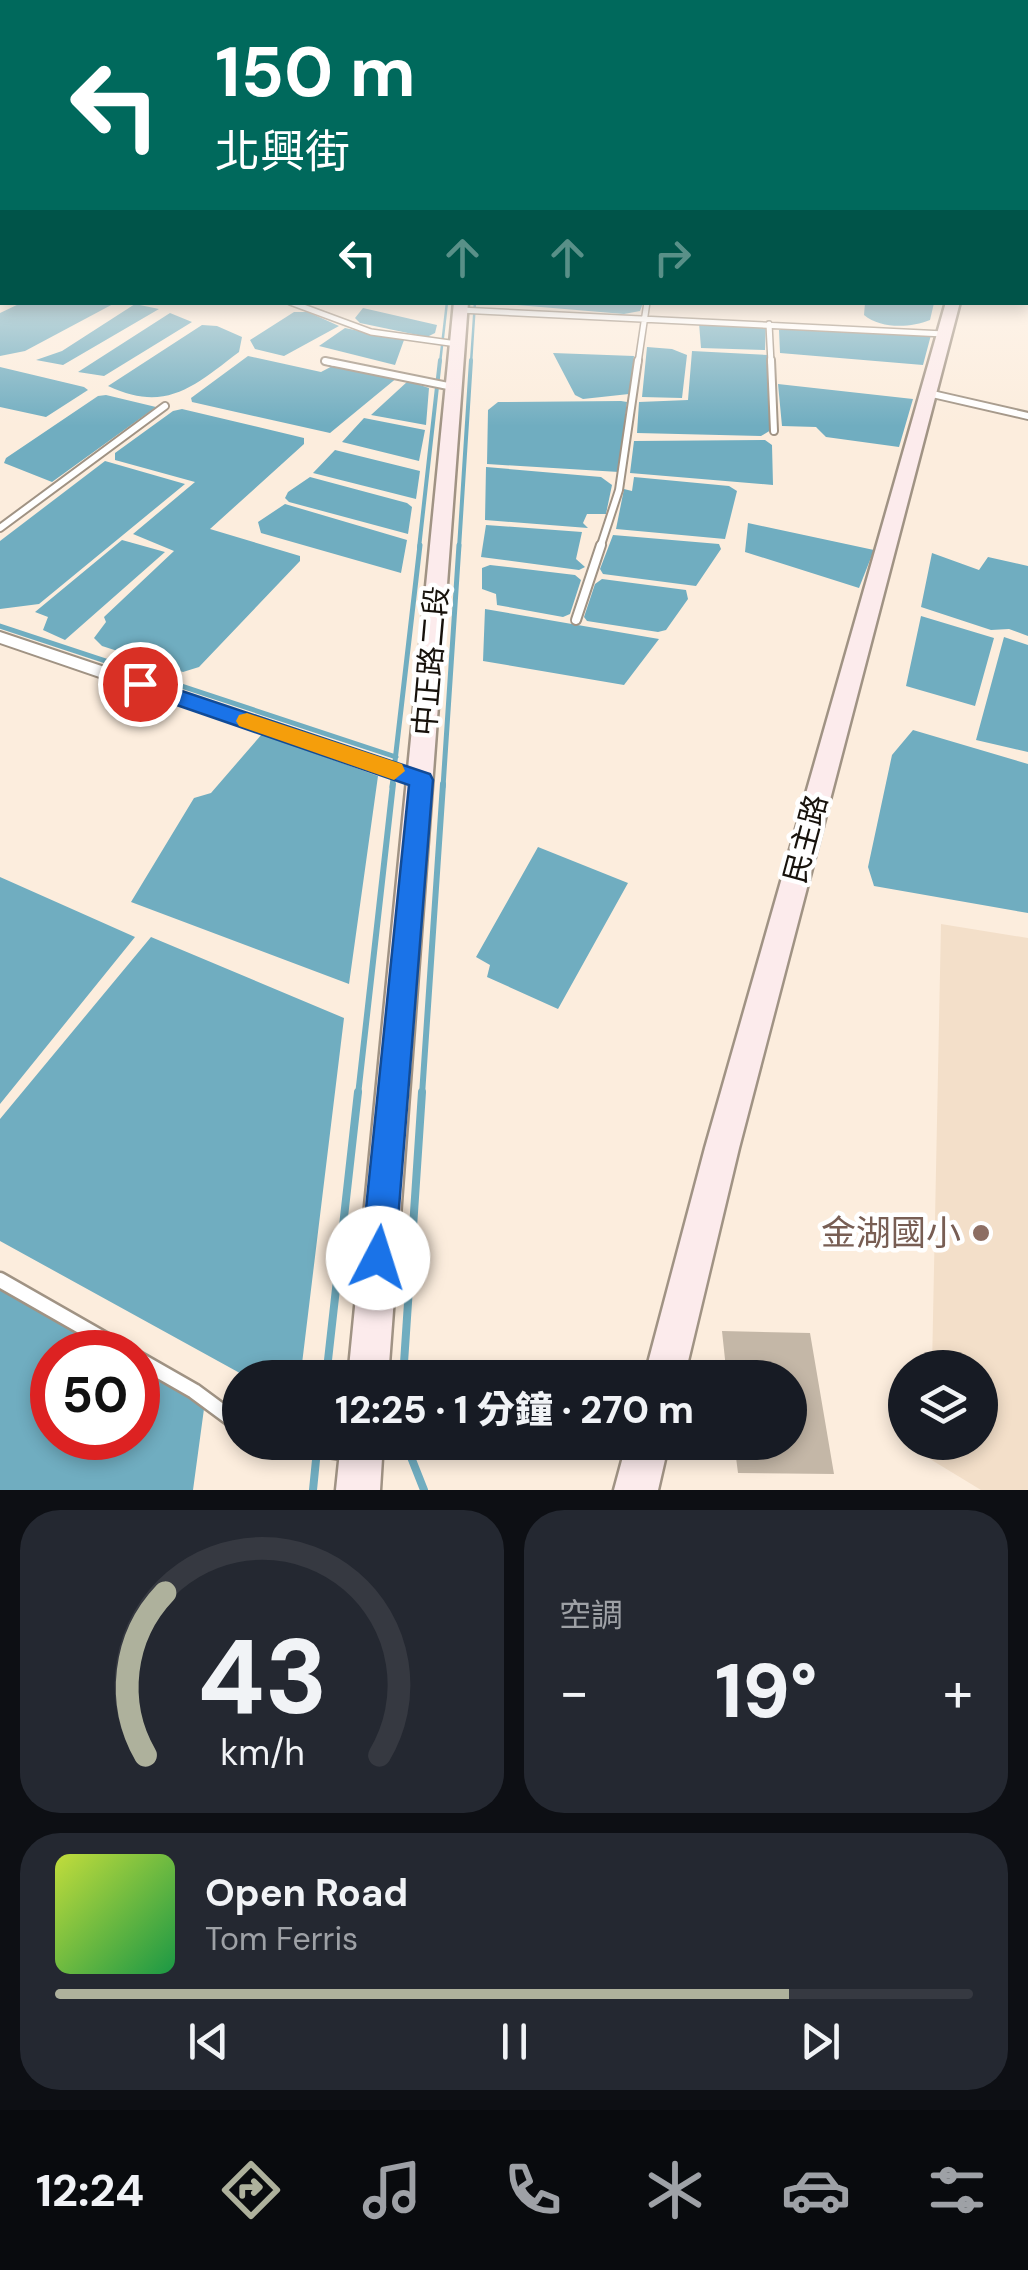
<!DOCTYPE html>
<html lang="zh-TW">
<meta charset="utf-8">
<style>
body{margin:0;font-family:"DM Sans","Noto Sans TC",sans-serif;background:#242831;color:#f1f3f6;height:100vh;display:flex;flex-direction:column;font-size:38px;white-space:nowrap}
*{box-sizing:border-box;margin:0}
p{font-size:32px;color:#9ea1a6}
.icon{flex:none;width:55px;height:55px;fill:none;stroke:currentColor;stroke-width:2;stroke-linecap:round;stroke-linejoin:round}
.map{position:relative;height:1490px;overflow:hidden}
.details{display:flex;flex-direction:column;gap:20px;padding:20px;background:#0d0f14;flex:1}
.details>*{flex:none}
.banner{position:absolute;left:0px;top:0px;width:1030px;height:305px;box-shadow:0 5px 15px #0003;background:#00695c;color:#fff;overflow:hidden}
.tools{position:absolute;left:888px;top:1350px;display:grid;gap:20px}
.tools a{display:grid;place-items:center;width:110px;height:110px;border-radius:50%;background:#171b24;box-shadow:0 5px 15px #0003;font-size:50px}
.speed{position:absolute;left:30px;top:1330px;display:flex;gap:20px;font-size:50px;font-weight:700;text-align:center}
.speed>*{display:grid;place-content:center;width:130px;height:130px;border-radius:50%;background:#171b24;box-shadow:0 5px 15px #0003;line-height:1}
.speed .limit{border:15px solid #d22;background:#fff;color:#111}
.pin{position:absolute;display:grid;place-items:center;width:85px;height:85px;color:#fff;margin:-42px;border:5px solid #fff;border-radius:50%;box-shadow:0 2px 10px #0007}
.me{position:absolute;width:110px;margin:-55px;rotate:5deg;stroke-linejoin:round;filter:drop-shadow(0 0 8px #0008)}
.turn{display:flex;align-items:center;gap:35px;height:210px;padding:0 50px;font-size:45px}
.turn .icon{width:130px;height:130px;stroke-width:2.5}
.turn b{display:block;font-size:70px;line-height:85px}
.lanes{display:flex;align-items:center;height:95px;padding:0 50px;background:#0003;justify-content:center;gap:50px;direction:ltr}
.lanes .off{opacity:.35}
.big{font-size:75px;font-weight:800;line-height:1.1}
.details .tile{flex:1;display:flex;flex-direction:column;justify-content:center;gap:15px;min-width:0;padding:0 35px;border-radius:40px;background:#242831}
.details .dial{align-items:center;gap:0}
.dial svg{height:260px;overflow:visible;fill:none;stroke:#363941;stroke-width:7;stroke-linecap:round;text-anchor:middle}
.dial text{fill:#f1f3f6;stroke:none}
.song{display:flex;align-items:center;gap:30px}
.cover{width:120px;height:120px;border-radius:15px;background:linear-gradient(135deg,hsl(70 70% 55%),hsl(140 70% 35%))}
.played{height:10px;border-radius:5px;background:linear-gradient(90deg,#aeb19c 80%,#363941 80%)}
.keys{display:flex;justify-content:space-around;direction:ltr}
.heat{display:flex;justify-content:space-between;align-items:center;font-size:55px;direction:ltr}
.details .tiles{flex:1;display:grid;gap:20px;grid-template-columns:1fr 1fr}
.tile:last-child{grid-column:span 2}
.trip{position:absolute;left:222px;top:1360px;width:585px;height:100px;border-radius:50px;background:#171b24;box-shadow:0 5px 15px #0003;font-weight:800;line-height:100px;text-align:center}
.dock{display:flex;height:160px;justify-content:space-around;align-items:center;background:#090b0e;color:#9ea1a6}
.dock .icon{width:70px;height:70px}
.dock .active{color:#aeb19c}
.dock b{font-size:45px;color:#f1f3f6}
.map>svg:first-child{display:block}
.built{fill:#f3dfc9}
.water{fill:#70adc0}
.lines{fill:none;stroke-linecap:round;stroke-linejoin:round}
.stream-far4{stroke:#70adc0;stroke-width:2.5}
.stream-far3{stroke:#70adc0;stroke-width:4}
.stream-far2{stroke:#70adc0;stroke-width:5}
.stream-far1{stroke:#70adc0;stroke-width:6}
.stream{stroke:#70adc0;stroke-width:8}
.building{fill:#c4b7a7}
.lane-far3-casing{stroke:#a09384;stroke-width:8}
.lane-far2-casing{stroke:#a09384;stroke-width:10}
.lane-far1-casing{stroke:#a09384;stroke-width:12}
.lane-casing{stroke:#a09384;stroke-width:19}
.street-casing{stroke:#a09384;stroke-width:4}
.secondary-casing{stroke:#a09384;stroke-width:5}
.lane-far3{stroke:#fff;stroke-width:5}
.lane-far2{stroke:#fff;stroke-width:6}
.lane-far1{stroke:#fff;stroke-width:8}
.lane{stroke:#fff;stroke-width:14}
.street{fill:#fff;fill-rule:evenodd}
.secondary{fill:#fcebec;fill-rule:evenodd}
.route{fill:#1a73e8;stroke:#114b97;stroke-width:2.5}
.slow{fill:#f59e0b}
.education-dot{fill:#8d6e63;stroke:#fff;stroke-width:4}
.labels{text-anchor:middle;stroke-width:9;stroke-linejoin:round;paint-order:stroke}
.street-label{font-size:30px;fill:#17120c;stroke:#fff}
.near-education-label{font-size:35px;fill:#785e54;stroke:#fff;text-anchor:end}
</style>
<div class="map">
<svg width="1028" height="1490" viewBox="0 0 1028 1490">
<rect width="100%" height="100%" fill="#fceddd"/>
<path class="built" d="M 941,924 L 1028,938 L 1028,1490 L 981,1490 L 930,1459 L 930,1443 L 980,1442 L 980,1368 L 932,1367 Z"/>
<path class="water" d="M 21,303 L 21,302 L 115,303 L 25,351 L 0,356 L 0,313 Z
M 493,303 L 493,302 L 643,303 L 640,311 L 624,314 Z
M 865,303 L 865,302 L 934,303 L 930,320 C 910,328 881,329 864,315 Z
M 135,304 L 159,309 L 63,365 L 36,360 L 62,351 Z
M 363,308 L 437,325 L 435,333 L 427,337 L 360,323 L 355,318 Z
M 294,312 L 308,312 L 339,326 L 284,356 L 255,349 L 250,340 Z
M 170,313 L 192,322 L 104,376 L 78,372 Z
M 699,323 L 766,325 L 765,350 L 701,348 Z
M 202,325 L 217,326 L 242,337 L 239,352 C 193,387 166,413 108,386 Z
M 789,327 L 931,335 L 923,365 L 780,353 L 779,330 Z
M 345,328 L 404,340 L 395,365 L 319,346 Z
M 647,347 L 672,349 L 687,355 L 682,398 L 642,397 Z
M 692,351 L 768,355 L 771,430 L 761,436 L 637,433 L 639,402 L 688,400 Z
M 553,353 L 634,356 L 629,394 L 583,399 L 575,395 Z
M 248,356 L 321,372 L 340,362 L 398,377 L 330,433 L 192,402 L 191,398 Z
M 0,367 L 84,387 L 88,390 L 46,417 L 0,407 Z
M 408,381 L 429,388 L 426,425 L 371,415 Z
M 778,384 L 913,399 L 899,447 L 826,437 L 816,427 L 782,426 Z
M 106,395 L 156,407 L 52,482 L 4,463 L 6,458 L 98,396 Z
M 621,401 L 627,402 L 619,472 L 487,464 L 488,410 L 498,402 Z
M 182,409 L 304,438 L 304,444 L 210,529 L 300,556 L 300,561 L 199,667 L 183,672 L 102,646 L 94,638 L 106,622 L 104,617 L 174,551 L 133,534 L 195,482 L 115,460 L 115,453 L 173,411 Z
M 364,418 L 425,430 L 419,461 L 342,442 Z
M 765,440 L 772,445 L 773,485 L 630,473 L 634,441 Z
M 335,450 L 420,471 L 416,499 L 313,473 Z
M 105,461 L 185,484 L 39,604 L 0,609 L 0,541 Z
M 486,467 L 601,477 L 612,485 L 606,514 L 587,514 L 583,523 L 588,528 L 485,520 Z
M 310,477 L 407,503 L 412,507 L 408,534 L 289,502 L 285,498 L 288,492 Z
M 634,477 L 729,486 L 737,491 L 725,539 L 616,529 L 624,489 L 632,491 Z
M 285,504 L 407,540 L 401,573 L 261,533 L 258,522 Z
M 748,523 L 874,550 L 859,588 L 745,552 Z
M 486,525 L 582,532 L 576,559 L 585,567 L 579,570 L 481,557 Z
M 613,535 L 719,544 L 721,549 L 696,586 L 603,574 L 600,569 Z
M 122,540 L 165,552 L 65,640 L 43,630 L 48,617 L 35,612 Z
M 932,553 L 979,570 L 988,557 L 1028,566 L 1028,636 L 1009,629 L 991,630 L 921,607 Z
M 490,565 L 575,575 L 581,580 L 570,614 L 563,617 L 497,605 L 496,594 L 482,589 L 482,568 Z
M 602,579 L 686,590 L 688,599 L 666,630 L 658,632 L 587,621 L 584,617 L 595,584 Z
M 485,609 L 659,639 L 624,685 L 483,661 Z
M 921,616 L 994,638 L 975,706 L 906,686 Z
M 1004,637 L 1028,645 L 1028,752 L 976,740 Z
M 913,730 L 1028,764 L 1028,913 L 874,886 L 868,867 L 892,755 Z
M 262,734 L 378,776 L 349,984 L 131,902 L 194,798 L 211,793 Z
M 538,847 L 628,883 L 558,1009 L 487,977 L 490,965 L 476,957 Z
M 0,877 L 135,937 L 0,1104 Z
M 151,937 L 344,1018 L 301,1372 L 294,1377 L 247,1377 L 0,1241 L 0,1119 Z
M 0,1274 L 135,1352 L 52,1352 L 52,1438 L 138,1438 L 138,1354 L 206,1394 L 193,1490 L 0,1490 Z"/>
<g class="lines">
<path class="stream-far4" d="M 440,363 L 447,302
M 471,363 L 475,302"/>
<path class="stream-far3" d="M 419,548 L 440,360
M 459,548 L 471,360"/>
<path class="stream-far2" d="M 0,626 L 396,757
M 392,787 L 420,545
M 443,787 L 459,545"/>
<path class="stream-far1" d="M 358,1095 L 393,784
M 422,1095 L 443,784"/>
<path class="stream" d="M 326,1378 L 358,1092
M 403,1378 L 422,1092
M 405,1442 L 424,1490
M 313,1490 L 317,1450"/>
</g>
<path class="building" d="M 722,1331 L 810,1333 L 834,1474 L 738,1473 L 734,1442 L 790,1442 L 790,1378 L 727,1378 Z"/>
<g class="lines">
<defs>
<path id="lane-far3" d="M 290,302 L 371,332 L 457,344
M 460,310 L 944,334
M 769,324 L 771,363
M 325,361 L 333,363
M 638,363 L 647,302"/>
<path id="lane-far2" d="M 771,360 L 774,431
M 325,361 L 453,387
M 928,393 L 1028,416
M 0,528 L 165,406
M 600,548 L 619,490 L 638,360"/>
<path id="lane-far1" d="M 576,620 L 601,545"/>
<path id="lane" d="M 0,1280 L 126,1352
M 138,1359 L 194,1391 L 240,1425
M 273,1442 L 349,1453"/>
<path id="street" d="M 2,261 L 2,267 L 0,268 L 0,262 Z
M 0,632 L 427,775 L 430,780 L 427,785 L 415,785 L 0,643 Z"/>
<path id="secondary" d="M 454,302 L 468,302 L 388,1378 L 348,1378 Z
M 946,302 L 960,302 L 739,1148 L 684,1378 L 644,1378 L 705,1148 Z
M 341,1442 L 383,1442 L 380,1490 L 336,1490 Z
M 627,1442 L 669,1442 L 658,1490 L 614,1490 Z"/>
</defs>
<use href="#lane-far3" class="lane-far3-casing"/>
<use href="#lane-far2" class="lane-far2-casing"/>
<use href="#lane-far1" class="lane-far1-casing"/>
<use href="#lane" class="lane-casing"/>
<use href="#street" class="street-casing"/>
<use href="#secondary" class="secondary-casing"/>
<use href="#lane-far3" class="lane-far3"/>
<use href="#lane-far2" class="lane-far2"/>
<use href="#lane-far1" class="lane-far1"/>
<use href="#lane" class="lane"/>
<use href="#street" class="street"/>
<use href="#secondary" class="secondary"/>
</g>
<linearGradient id="sky" x2="0" y2="1"><stop stop-color="#78b1d8"/><stop offset="0.51" stop-color="#fef7f0"/><stop offset="1" stop-color="#fef7f0" stop-opacity="0"/></linearGradient>
<rect width="1028" height="426" fill="url(#sky)"/>
<path class="route" d="M 140,677 L 430,774 L 433,780 L 395,1258 L 390,1270 L 378,1275 L 366,1270 L 361,1258 L 409,785 L 133,690 L 130,684 L 133,679 Z"/>
<path class="slow" d="M 247,713 L 402,764 L 405,771 L 394,780 L 239,726 L 236,721 L 239,715 Z"/>
<circle class="education-dot" cx="981" cy="1233" r="10"/>
<g class="labels">
<g class="street-label">
<text transform="translate(431 661) rotate(-85)" y="10">中正路二段</text>
<text transform="translate(806 839) rotate(-75)" y="10">民主路</text>
</g>
<g class="near-education-label">
<text x="961" y="1245">金湖國小</text>
</g>
</g>
</svg>
<div class="tools">
<a><svg class="icon" aria-label="layers" viewBox="0 0 24 24"><path d="M12 4l9 5-9 5-9-5zM3 14l9 5 9-5"/></svg></a>
</div>
<div class="speed"><div class="limit">50</div></div>
<div class="pin" style="left:140px;top:684px;background:#d93025"><svg class="icon" aria-label="arrive" viewBox="0 0 24 24"><path d="M6 21V4h12l-3 4 3 4H6"/></svg></div>
<svg class="me" style="left:378px;top:1258px" viewBox="-20 -20 40 40"><circle r="19" fill="#fff"/><path d="M0-13L10 11 0 6-10 11z" fill="#1a73e8"/></svg>
<div class="trip">12:25 · 1 分鐘 · 270 m</div>
<div class="banner">
<div class="turn"><svg class="icon" aria-label="left" viewBox="0 0 24 24"><path d="M17 20v-9H6M10 6l-5 5 5 5"/></svg><div><b>150 m</b>北興街</div></div>
<div class="lanes"><svg class="icon" aria-label="left" viewBox="0 0 24 24"><path d="M17 20v-9H6M10 6l-5 5 5 5"/></svg><svg class="icon off" aria-label="ahead" viewBox="0 0 24 24"><path d="M12 20V5M6 11l6-6 6 6"/></svg><svg class="icon off" aria-label="ahead" viewBox="0 0 24 24"><path d="M12 20V5M6 11l6-6 6 6"/></svg><svg class="icon off" aria-label="right" viewBox="0 0 24 24"><path d="M7 20v-9h11M14 6l5 5-5 5"/></svg></div>
</div>
</div>
<section class="details">
<div class="tiles">
<div class="tile dial"><svg viewBox="0 0 100 80">
<path d="M14 69A42 42 0 1 1 86 69"/>
<path d="M14 69A42 42 0 0 1 20 19" stroke="#aeb19c"/>
<text x="50" y="56" font-size="32" font-weight="700">43</text>
<text x="50" y="72" font-size="11">km/h</text>
</svg></div>
<div class="tile"><p>空調</p>
<div class="heat"><a>−</a><b class="big">19°</b><a>+</a></div>
</div>
<div class="tile">
<div class="song"><i class="cover"></i><div><b>Open Road</b><p>Tom Ferris</p></div></div>
<div class="played"></div>
<div class="keys"><svg class="icon" aria-label="previous" viewBox="0 0 24 24"><path d="M18 5L8 12l10 7zM5 5v14"/></svg><svg class="icon" aria-label="pause" viewBox="0 0 24 24"><path d="M8 5v14M16 5v14"/></svg><svg class="icon" aria-label="next" viewBox="0 0 24 24"><path d="M6 5l10 7-10 7zM19 5v14"/></svg></div>
</div>
</div>
</section>
<nav class="dock">
<b>12:24</b>
<svg class="icon active" aria-label="directions" viewBox="0 0 24 24"><path d="M12 3l9 9-9 9-9-9zM9 14v-3h6M13 9l2 2-2 2"/></svg>
<svg class="icon" aria-label="music" viewBox="0 0 24 24"><path d="M9 18V5l10-2v13"/><circle cx="6" cy="18" r="3"/><circle cx="16" cy="16" r="3"/></svg>
<svg class="icon" aria-label="phone" viewBox="0 0 24 24"><path d="M5 4h4l2 5-3 2q2 4 5 5l2-3 5 2v4C11 20 4 13 5 4z"/></svg>
<svg class="icon" aria-label="climate" viewBox="0 0 24 24"><path d="M12 3v18M4 7l16 10M4 17L20 7"/></svg>
<svg class="icon" aria-label="car" viewBox="0 0 24 24"><path d="M5 17H2v-5l4-1 3-4h7l3 4 3 1v5h-3M9 17h6M6 11h13"/><circle cx="7" cy="17" r="2"/><circle cx="17" cy="17" r="2"/></svg>
<svg class="icon" aria-label="filters" viewBox="0 0 24 24"><path d="M4 7h16M4 17h16"/><circle cx="9" cy="7" r="2"/><circle cx="15" cy="17" r="2"/></svg>
</nav>
